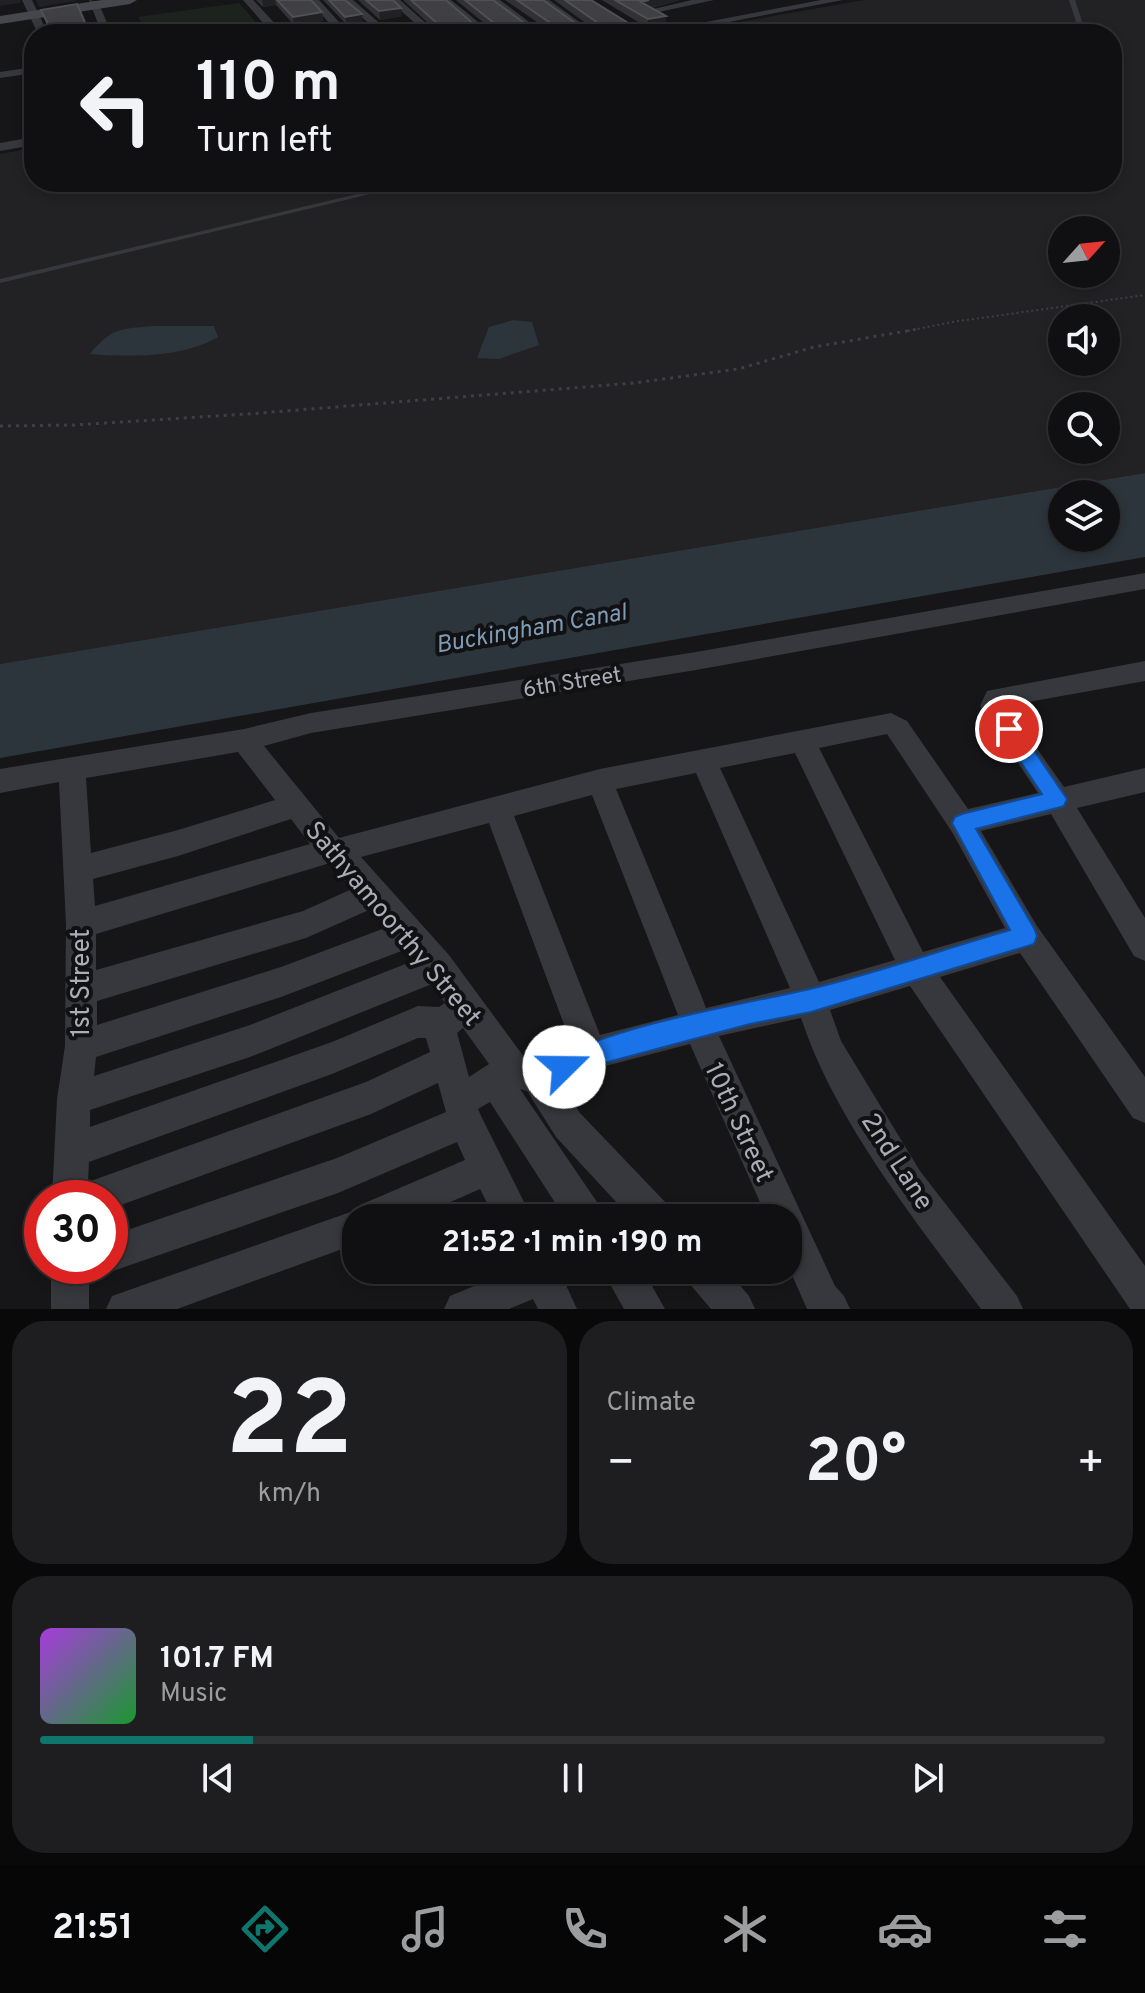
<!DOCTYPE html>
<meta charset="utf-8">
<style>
body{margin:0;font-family:Overpass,sans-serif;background:#1e1e20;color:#f1f3f6;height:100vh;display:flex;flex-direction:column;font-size:30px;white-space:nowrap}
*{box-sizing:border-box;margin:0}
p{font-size:26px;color:#9c9d9f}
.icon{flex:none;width:44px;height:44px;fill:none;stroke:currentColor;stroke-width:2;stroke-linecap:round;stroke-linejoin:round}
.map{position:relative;height:1309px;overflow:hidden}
.details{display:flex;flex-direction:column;gap:12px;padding:12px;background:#09090a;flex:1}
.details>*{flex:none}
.top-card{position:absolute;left:24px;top:24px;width:1098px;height:168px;border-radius:32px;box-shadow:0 4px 12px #0003,0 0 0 2px #303032;background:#101012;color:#f1f3f6;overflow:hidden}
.needle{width:52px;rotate:63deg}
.buttons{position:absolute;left:1048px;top:216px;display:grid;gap:16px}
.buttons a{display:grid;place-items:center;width:72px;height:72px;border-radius:50%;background:#101012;box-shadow:0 4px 12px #0003,0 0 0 2px #303032;font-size:40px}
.speed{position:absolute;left:24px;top:1180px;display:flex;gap:16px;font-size:40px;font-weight:700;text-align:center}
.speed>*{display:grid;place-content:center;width:104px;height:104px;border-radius:50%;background:#101012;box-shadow:0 4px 12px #0003,0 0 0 2px #303032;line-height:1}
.speed .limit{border:12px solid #d22;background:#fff;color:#111}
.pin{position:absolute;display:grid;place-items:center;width:68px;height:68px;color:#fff;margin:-34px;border:4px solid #fff;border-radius:50%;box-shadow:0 2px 8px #0007}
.me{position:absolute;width:88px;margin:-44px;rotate:68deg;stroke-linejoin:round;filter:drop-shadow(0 0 6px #0008)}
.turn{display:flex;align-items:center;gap:28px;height:168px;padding:0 40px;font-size:36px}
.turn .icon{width:104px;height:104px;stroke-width:2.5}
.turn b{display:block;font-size:56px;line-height:68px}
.big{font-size:60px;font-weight:700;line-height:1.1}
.details .card{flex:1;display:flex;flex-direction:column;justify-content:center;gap:12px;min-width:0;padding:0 28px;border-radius:32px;background:#1e1e20}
.details .dial{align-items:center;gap:0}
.dial b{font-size:104px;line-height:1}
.song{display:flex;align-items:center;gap:24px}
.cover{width:96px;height:96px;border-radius:12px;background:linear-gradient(135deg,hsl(280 70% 55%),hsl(130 70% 35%))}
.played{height:8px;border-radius:4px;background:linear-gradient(90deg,#0f766e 20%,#303032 20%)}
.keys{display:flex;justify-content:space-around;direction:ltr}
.heat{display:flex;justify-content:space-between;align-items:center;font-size:44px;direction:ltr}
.details .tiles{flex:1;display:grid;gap:12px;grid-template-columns:1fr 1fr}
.card:last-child{grid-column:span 2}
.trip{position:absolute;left:342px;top:1204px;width:460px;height:80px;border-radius:32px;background:#101012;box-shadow:0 4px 12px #0003,0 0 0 2px #303032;font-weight:700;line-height:80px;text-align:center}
.tabs{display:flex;height:128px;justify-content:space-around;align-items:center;background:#060607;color:#9c9d9f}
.tabs .icon{width:56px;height:56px}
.tabs .active{color:#0f766e}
.tabs b{font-size:36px;color:#f1f3f6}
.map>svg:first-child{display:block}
.built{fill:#222225;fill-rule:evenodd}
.green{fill:#1c231d}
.water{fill:#2c353c;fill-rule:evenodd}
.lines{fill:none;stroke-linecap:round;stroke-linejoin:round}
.path-far1{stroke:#3d3f44;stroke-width:2;stroke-dasharray:2 3;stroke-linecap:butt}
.path{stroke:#3d3f44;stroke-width:3;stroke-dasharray:3 5;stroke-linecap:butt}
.lane{fill:#37383d;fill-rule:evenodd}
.street{fill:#37383d;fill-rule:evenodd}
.secondary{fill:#45474d;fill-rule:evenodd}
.wall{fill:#323236}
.shaded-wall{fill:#212124}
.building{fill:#3f3f44;stroke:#4f5156;stroke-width:2}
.route{fill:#1a73e8;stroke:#114b97;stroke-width:2}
.labels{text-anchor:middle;stroke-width:8;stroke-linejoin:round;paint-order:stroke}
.street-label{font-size:22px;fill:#a8adb8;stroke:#111113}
.water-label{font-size:24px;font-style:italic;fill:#7f9bb3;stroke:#111113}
.near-street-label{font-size:26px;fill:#a8adb8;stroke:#111113}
</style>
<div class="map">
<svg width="1145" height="1309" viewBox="0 0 1145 1309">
<rect width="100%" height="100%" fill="#161618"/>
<path class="built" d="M 864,0 L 1145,0 L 1145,473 L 0,664 L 0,154 L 34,148 L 34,182 L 1112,182 L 1112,34 L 672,34 ZM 1062,230 L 1106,230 L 1106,274 L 1062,274 ZM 1062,318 L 1106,318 L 1106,362 L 1062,362 ZM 1062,406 L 1106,406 L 1106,450 L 1062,450 Z"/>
<path class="green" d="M 239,3 L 264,31 L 246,34 L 148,34 L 138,17 Z"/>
<path class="water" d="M 513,320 L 532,322 L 539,345 L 499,359 L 477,358 L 489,327 Z
M 154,326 L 214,326 L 218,337 C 182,358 131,357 90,354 C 112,327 121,329 154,326 Z
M 1145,473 L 1145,557 L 0,758 L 0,664 ZM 1062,494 L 1106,494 L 1106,538 L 1062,538 Z"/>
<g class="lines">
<path class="path-far1" d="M 908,331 L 952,322 L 1145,295"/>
<path class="path" d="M 0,426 L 74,425 L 248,414 L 634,383 L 738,369 L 814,347 L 918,329"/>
<path class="lane" d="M 1069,0 L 1075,0 L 1086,34 L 1080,34 Z
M 1112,80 L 1123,97 L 1112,105 L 1112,100 L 1117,97 L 1112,88 Z
M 408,182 L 420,182 L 0,283 L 0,279 Z"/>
<path class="street" d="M 22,0 L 32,0 L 48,34 L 38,34 Z
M 89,0 L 98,2 L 112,34 L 102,34 Z
M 243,0 L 253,0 L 281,30 L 329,23 L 309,0 L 319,0 L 348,32 L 339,34 L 334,28 L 269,34 L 271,32 Z
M 342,0 L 353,0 L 392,34 L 381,34 Z
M 389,0 L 400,0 L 438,34 L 427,34 Z
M 440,0 L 451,0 L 493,34 L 481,34 Z
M 488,0 L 500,0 L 545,34 L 533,34 Z
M 537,0 L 549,0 L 596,34 L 584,34 Z
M 692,0 L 714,0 L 654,13 L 649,10 Z
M 821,0 L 843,0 L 666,34 L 643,34 Z
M 34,67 L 34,73 L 0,78 L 0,72 Z
M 34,137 L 34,145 L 0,151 L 0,143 Z
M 1145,573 L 1145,589 L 696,670 L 311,733 L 264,746 L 339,838 L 600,769 L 891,713 L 907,721 L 968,809 L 1038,793 L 980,706 L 987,691 L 1145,661 L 1145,681 L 1007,706 L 1064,787 L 1145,768 L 1145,792 L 1077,808 L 1145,918 L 1145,961 L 1134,956 L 1051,814 L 981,831 L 1037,926 L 1145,1077 L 1145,1123 L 1133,1118 L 1020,953 L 940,977 L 1145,1266 L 1145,1309 L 1130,1309 L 910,986 L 830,1010 L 841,1041 L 920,1171 L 1017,1296 L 1023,1309 L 981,1309 C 916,1222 835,1121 801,1018 L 719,1036 L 835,1286 L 844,1296 L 850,1309 L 807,1309 L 788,1266 L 788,1218 L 767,1218 L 690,1044 L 594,1069 L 561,1085 L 580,1113 L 668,1205 L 673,1218 L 631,1218 L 556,1137 L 527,1091 L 520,1089 L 599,1205 L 604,1218 L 565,1218 L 490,1102 L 478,1109 L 481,1116 L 532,1218 L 495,1218 L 480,1189 L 414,1218 L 356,1218 L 356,1244 L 177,1309 L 106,1309 L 112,1296 L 359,1209 L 360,1205 L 465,1160 L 457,1142 L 338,1193 L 110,1272 L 97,1267 L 110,1266 L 110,1236 L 337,1158 L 446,1112 L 438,1083 L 371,1114 L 110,1209 L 110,1198 L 52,1198 L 57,1099 L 65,1046 L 66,924 L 59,782 L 0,793 L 0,769 L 244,729 L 311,713 L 696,652 ZM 887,734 L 952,832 L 1005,928 L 923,952 L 819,748 ZM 238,752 L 275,800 L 178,830 L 91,853 L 86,778 ZM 795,753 L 895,960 L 819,982 L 720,768 ZM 696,773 L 790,988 L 706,1008 L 699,990 L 616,789 ZM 592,795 L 678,1015 L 600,1035 L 514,816 ZM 291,819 L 310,844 L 95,906 L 93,879 L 178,856 ZM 489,823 L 572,1046 L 537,1062 L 524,1057 L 449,955 L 361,857 ZM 330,863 L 352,889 L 303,911 L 96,970 L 96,934 ZM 369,910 L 385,928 L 281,967 L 97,1025 L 97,1001 L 306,938 ZM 404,950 L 413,961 L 250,1025 L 94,1076 L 96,1057 L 281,997 ZM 432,984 L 445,1003 L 439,1007 L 418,1006 L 332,1042 L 90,1127 L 90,1110 L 250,1057 ZM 463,1028 L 489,1064 L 469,1077 L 457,1033 ZM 418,1038 L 426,1038 L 430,1052 L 366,1082 L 88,1182 L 89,1162 L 332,1074 Z
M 51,1266 L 89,1266 L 89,1309 L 51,1309 Z
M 513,1270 L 559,1270 L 577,1309 L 538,1309 L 533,1299 L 509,1309 L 444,1309 L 450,1296 Z
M 602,1270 L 643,1270 L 665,1309 L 624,1309 Z
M 683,1270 L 727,1270 L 749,1296 L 755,1309 L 711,1309 L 689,1283 Z"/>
<path class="secondary" d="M 102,0 L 137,0 L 130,4 L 0,24 L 0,16 Z"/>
</g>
<path class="wall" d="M 256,0 L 311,0 L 322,12 L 323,21 L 294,25 L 276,5 L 263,7 Z
M 323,0 L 345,0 L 363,22 L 347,25 Z
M 358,0 L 393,0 L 402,16 L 380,20 Z
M 403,0 L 446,0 L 478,28 L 490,28 L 456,0 L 493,0 L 527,25 L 527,33 L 440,34 Z
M 505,0 L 543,0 L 591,34 L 554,34 Z
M 554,0 L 591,0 L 628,32 L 598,34 L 598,32 Z
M 602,0 L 680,0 L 651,8 L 666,16 L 666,25 L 648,28 Z"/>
<path class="shaded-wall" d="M 0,0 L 21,0 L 20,3 L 0,6 Z
M 36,0 L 75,0 L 75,1 L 39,7 Z
M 262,0 L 275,0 L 276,5 L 263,7 Z
M 649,0 L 680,0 L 640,10 L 641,2 Z
M 401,8 L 402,16 L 380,20 L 379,11 Z
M 322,12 L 323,21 L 294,25 L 293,17 Z
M 362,14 L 363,22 L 347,25 L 345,17 Z
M 666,16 L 666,25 L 648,28 L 648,19 Z
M 628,23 L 628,32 L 598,34 L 599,27 Z
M 527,25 L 527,33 L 476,34 L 476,32 Z
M 591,28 L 591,34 L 565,34 L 565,33 Z"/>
<path class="building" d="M 277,0 L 311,0 L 322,12 L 293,17 Z
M 329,0 L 345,0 L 362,14 L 345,17 Z
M 366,0 L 393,0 L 401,8 L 379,11 Z
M 411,0 L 446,0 L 478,28 L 495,28 L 494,23 L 465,0 L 493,0 L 527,25 L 476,32 L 478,34 L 449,34 Z
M 517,0 L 543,0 L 582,28 L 591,28 L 565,33 Z
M 565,0 L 591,0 L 628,23 L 599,27 L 598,23 Z
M 615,0 L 649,0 L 641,2 L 666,16 L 648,19 Z
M 77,4 L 90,34 L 48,34 L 47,22 L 41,10 Z"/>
<path class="route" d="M 1009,721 L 1016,724 L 1067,799 L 1064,806 L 1057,808 L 976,829 L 1034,928 L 1037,936 L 1034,944 L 811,1012 L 750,1024 L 593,1066 L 564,1079 L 555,1075 L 552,1067 L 555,1058 C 635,1021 725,1008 810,989 C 877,973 944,949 1010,930 L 952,823 L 955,817 L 962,814 L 1042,794 L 999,729 L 1002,724 Z"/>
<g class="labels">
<g class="street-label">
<text transform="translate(572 681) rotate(-9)" y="8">6th Street</text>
</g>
<g class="water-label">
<text transform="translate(531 628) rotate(-10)" y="8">Buckingham Canal</text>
</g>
<g class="near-street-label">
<text transform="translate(394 923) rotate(50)" y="9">Sathyamoorthy Street</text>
<text transform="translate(80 983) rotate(-90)" y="9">1st Street</text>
<text transform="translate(740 1122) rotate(65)" y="9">10th Street</text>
<text transform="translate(898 1161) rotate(57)" y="9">2nd Lane</text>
</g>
</g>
</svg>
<div class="buttons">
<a><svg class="needle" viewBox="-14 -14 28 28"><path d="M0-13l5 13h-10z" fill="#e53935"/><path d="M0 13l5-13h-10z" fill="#9c9d9f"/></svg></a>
<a><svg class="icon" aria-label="sound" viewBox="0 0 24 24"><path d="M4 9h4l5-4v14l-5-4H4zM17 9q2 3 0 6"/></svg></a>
<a><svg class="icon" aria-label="search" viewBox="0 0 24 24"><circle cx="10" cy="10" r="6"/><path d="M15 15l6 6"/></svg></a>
<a><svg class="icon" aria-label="layers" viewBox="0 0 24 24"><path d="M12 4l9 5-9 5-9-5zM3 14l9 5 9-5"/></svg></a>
</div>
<div class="speed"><div class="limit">30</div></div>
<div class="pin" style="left:1009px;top:729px;background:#d93025"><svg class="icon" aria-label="arrive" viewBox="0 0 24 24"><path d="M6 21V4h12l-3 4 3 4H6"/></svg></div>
<svg class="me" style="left:564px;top:1067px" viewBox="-20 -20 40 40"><circle r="19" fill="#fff"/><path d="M0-13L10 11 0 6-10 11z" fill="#1a73e8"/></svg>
<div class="trip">21:52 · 1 min · 190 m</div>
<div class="top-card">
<div class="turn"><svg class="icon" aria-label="left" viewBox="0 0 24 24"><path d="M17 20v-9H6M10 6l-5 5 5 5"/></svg><div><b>110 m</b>Turn left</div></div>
</div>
</div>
<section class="details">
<div class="tiles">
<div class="card dial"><b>22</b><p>km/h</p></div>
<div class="card"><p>Climate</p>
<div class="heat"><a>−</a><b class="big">20°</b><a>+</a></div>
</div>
<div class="card">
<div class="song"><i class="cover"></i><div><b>101.7 FM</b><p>Music</p></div></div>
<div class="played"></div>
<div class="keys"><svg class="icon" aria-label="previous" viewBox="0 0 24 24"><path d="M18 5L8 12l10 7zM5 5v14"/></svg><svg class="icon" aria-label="pause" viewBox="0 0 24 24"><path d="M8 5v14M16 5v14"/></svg><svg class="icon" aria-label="next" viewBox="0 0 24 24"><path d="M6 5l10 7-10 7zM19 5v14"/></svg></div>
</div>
</div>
</section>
<nav class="tabs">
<b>21:51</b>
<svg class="icon active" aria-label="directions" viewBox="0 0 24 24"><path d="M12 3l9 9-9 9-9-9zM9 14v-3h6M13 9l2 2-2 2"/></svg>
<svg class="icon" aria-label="music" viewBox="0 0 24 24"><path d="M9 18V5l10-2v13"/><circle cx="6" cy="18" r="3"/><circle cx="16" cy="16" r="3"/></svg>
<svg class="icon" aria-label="phone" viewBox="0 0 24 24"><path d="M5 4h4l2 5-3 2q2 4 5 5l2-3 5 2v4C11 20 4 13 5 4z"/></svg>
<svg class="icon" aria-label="climate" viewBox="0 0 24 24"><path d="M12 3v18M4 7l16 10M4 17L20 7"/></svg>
<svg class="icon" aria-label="car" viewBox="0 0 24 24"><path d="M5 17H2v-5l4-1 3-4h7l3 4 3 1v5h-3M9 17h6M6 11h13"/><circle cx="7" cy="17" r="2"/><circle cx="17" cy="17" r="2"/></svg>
<svg class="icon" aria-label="filters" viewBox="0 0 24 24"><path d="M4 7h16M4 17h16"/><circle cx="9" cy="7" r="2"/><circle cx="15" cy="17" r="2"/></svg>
</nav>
